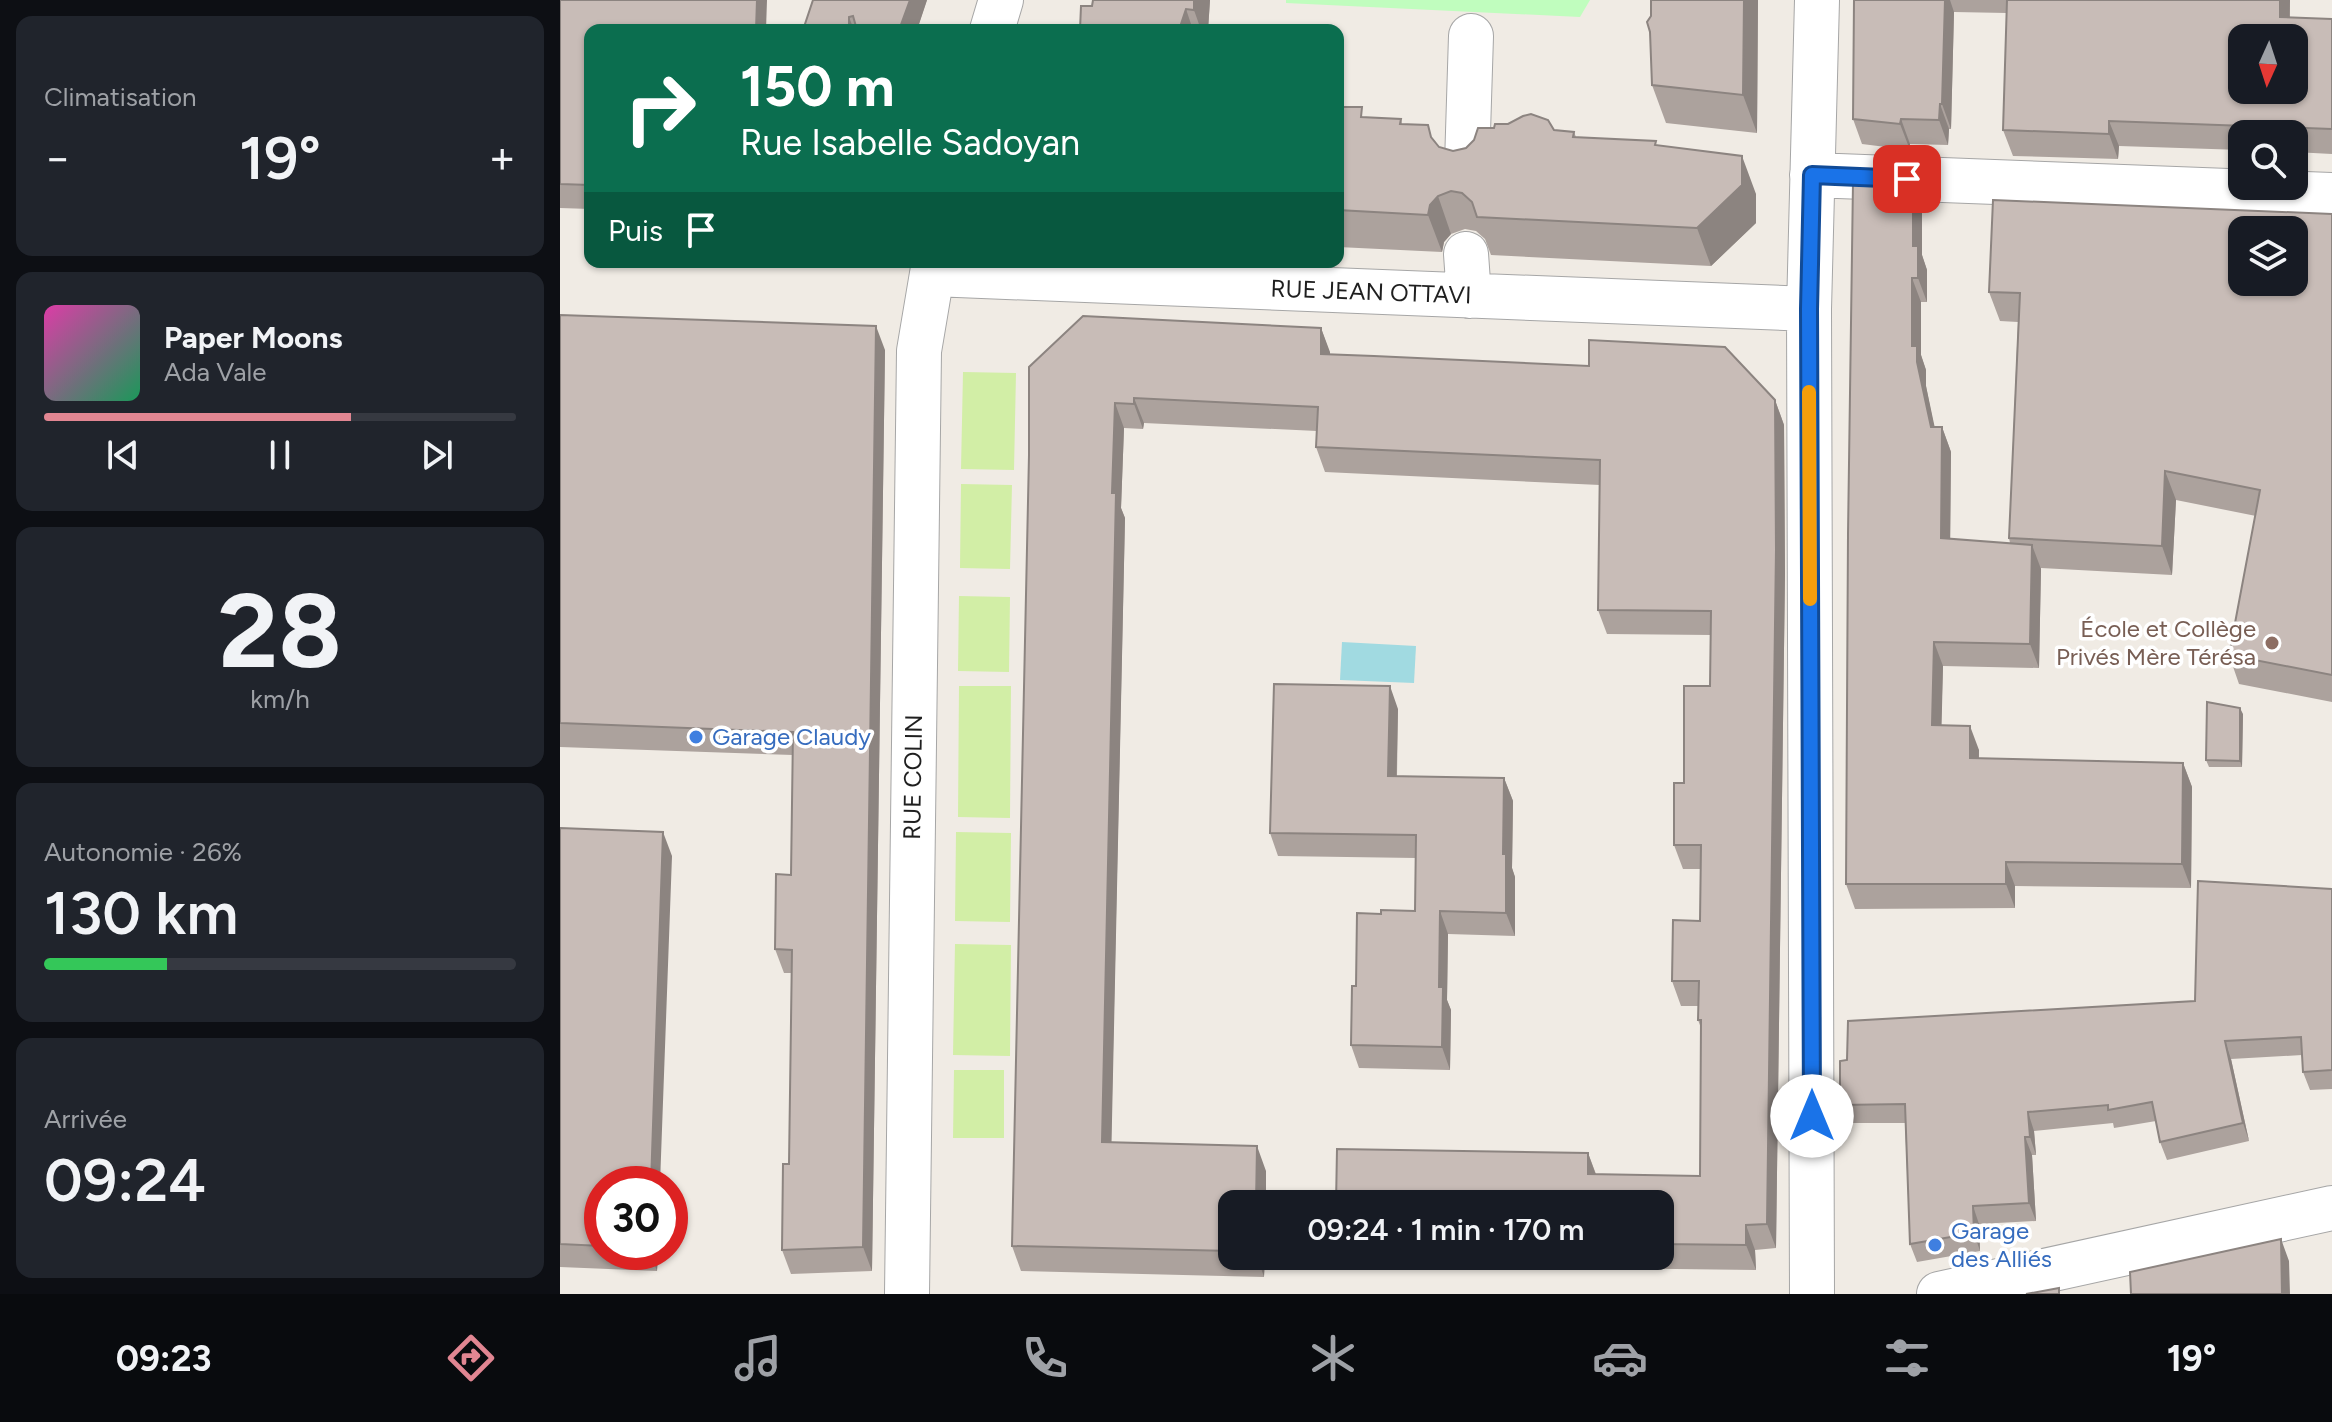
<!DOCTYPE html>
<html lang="fr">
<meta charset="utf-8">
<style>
body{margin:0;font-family:Figtree,sans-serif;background:#20242c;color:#f1f3f6;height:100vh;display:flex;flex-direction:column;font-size:30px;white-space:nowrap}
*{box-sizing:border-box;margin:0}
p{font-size:26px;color:#9ea1a6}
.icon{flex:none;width:44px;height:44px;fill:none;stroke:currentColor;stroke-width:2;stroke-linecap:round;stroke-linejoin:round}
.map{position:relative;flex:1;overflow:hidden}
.sheet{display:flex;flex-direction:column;gap:16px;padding:16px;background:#0d0f14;width:560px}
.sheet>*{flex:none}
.top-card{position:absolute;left:24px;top:24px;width:760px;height:244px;border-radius:16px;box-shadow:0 2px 6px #0004;background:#0b6e4f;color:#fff;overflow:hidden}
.needle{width:52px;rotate:183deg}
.fabs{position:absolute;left:1668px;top:24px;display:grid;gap:16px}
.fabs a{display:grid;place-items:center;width:80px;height:80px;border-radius:16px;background:#171b24;box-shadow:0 2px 6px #0004;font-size:40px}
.speed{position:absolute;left:24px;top:1166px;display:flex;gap:16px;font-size:40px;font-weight:700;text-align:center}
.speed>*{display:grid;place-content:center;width:104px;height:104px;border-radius:50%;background:#171b24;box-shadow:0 2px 6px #0004;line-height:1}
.speed .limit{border:12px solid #d22;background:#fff;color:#111}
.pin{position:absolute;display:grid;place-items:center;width:68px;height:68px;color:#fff;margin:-34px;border-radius:16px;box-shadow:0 4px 12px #0006}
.me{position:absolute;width:88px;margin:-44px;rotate:0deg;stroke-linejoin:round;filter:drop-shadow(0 0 6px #0008)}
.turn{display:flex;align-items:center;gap:28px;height:168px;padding:0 24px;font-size:36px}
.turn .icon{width:104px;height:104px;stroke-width:2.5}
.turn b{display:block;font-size:56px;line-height:68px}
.then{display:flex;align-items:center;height:76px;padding:0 24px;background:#0003;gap:16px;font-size:30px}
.big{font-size:60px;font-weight:600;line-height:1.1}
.sheet .card{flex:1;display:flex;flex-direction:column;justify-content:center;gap:12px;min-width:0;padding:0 28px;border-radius:16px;background:#20242c}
.sheet .dial{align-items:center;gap:0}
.dial b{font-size:104px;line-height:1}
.song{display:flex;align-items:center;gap:24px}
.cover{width:96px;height:96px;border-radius:12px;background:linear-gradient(135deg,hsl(320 70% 55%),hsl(150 70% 35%))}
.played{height:8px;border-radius:4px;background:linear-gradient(90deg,#e18692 65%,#363941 65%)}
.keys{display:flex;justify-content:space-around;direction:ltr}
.heat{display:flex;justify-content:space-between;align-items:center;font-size:44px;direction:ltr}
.charge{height:12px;border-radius:6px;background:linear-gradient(90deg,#34c759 26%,#363941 0)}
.trip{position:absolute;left:658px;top:1190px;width:456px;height:80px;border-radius:16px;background:#171b24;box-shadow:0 2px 6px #0004;font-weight:600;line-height:80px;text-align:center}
.menu{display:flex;height:128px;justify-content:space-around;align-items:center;background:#090b0e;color:#9ea1a6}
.menu .icon{width:56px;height:56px}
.menu .active{color:#e18692}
.menu b{font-size:36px;color:#f1f3f6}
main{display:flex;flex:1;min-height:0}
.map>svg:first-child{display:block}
.grass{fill:#d2eea6}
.park{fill:#c0fdbe}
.water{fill:#a1dae1}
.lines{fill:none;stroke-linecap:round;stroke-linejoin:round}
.minor-casing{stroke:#a6a6a6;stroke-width:46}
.minor{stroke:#fff;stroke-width:44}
.wall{fill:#aca29d}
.shaded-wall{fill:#8c8480}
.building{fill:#c8bcb7;stroke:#8c8480;stroke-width:2;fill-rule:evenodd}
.route-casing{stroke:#114b97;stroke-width:20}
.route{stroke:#1a73e8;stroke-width:14}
.slow{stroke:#f59e0b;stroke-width:14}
.education-dot{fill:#8d6e63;stroke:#fff;stroke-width:3}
.shop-dot{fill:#3f7fe0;stroke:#fff;stroke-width:3}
.labels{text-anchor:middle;stroke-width:7;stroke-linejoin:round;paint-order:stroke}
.street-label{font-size:24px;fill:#1f1f1f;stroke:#fff}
.education-label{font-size:24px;fill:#785e54;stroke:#fff;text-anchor:end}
.shop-label{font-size:24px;fill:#366cbe;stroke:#fff;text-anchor:start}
</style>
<main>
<section class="sheet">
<div class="card"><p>Climatisation</p>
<div class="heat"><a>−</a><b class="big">19°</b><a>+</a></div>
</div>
<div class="card">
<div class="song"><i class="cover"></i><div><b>Paper Moons</b><p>Ada Vale</p></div></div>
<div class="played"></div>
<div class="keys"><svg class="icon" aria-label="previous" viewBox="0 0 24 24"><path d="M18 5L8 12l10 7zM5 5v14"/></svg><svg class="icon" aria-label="pause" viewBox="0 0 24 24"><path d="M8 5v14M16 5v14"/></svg><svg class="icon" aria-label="next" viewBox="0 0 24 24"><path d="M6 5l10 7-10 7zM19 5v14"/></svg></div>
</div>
<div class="card dial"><b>28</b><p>km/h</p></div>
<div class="card"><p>Autonomie · 26%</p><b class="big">130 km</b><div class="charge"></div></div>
<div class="card"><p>Arrivée</p><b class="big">09:24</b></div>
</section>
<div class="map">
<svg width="1772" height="1294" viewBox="0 0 1772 1294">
<rect width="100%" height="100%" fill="#f0ebe4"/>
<path class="grass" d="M 403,372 L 456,373 L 454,470 L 401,469 Z
M 401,484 L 452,485 L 450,569 L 400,568 Z
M 399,596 L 450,597 L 449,672 L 398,671 Z
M 399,686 L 451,686 L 450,818 L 398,817 Z
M 396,832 L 451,833 L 450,922 L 395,921 Z
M 395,944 L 451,945 L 450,1056 L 393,1055 Z
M 394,1070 L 444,1070 L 444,1138 L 393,1138 Z"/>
<path class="park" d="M 726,0 L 1030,0 L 1020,17 L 726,3 Z"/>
<path class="water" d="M 782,642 L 856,646 L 854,683 L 780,680 Z"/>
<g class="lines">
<defs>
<path id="minor" d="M 432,30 L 441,0
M 907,164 L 911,36
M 1252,175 L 1772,195
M 906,254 L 909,296
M 373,274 L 1249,309
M 347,1294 L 359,351 L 374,262
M 1252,1294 L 1249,309 L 1257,0
M 1379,1294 L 1772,1208"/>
</defs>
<use href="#minor" class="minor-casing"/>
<use href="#minor" class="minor"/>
</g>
<path class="wall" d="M 0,0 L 30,30 L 30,209 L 0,208 Z
M 253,0 L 367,0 L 357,30 L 243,30 Z
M 650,0 L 648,30 L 520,30 L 532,6 Z
M 1091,0 L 1198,0 L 1197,133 L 1106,123 L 1092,85 Z
M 1294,0 L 1730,0 L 1730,17 L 1772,19 L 1772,154 L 1734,152 L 1734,134 L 1682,134 L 1682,150 L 1559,146 L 1558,159 L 1453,156 L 1443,130 L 1447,13 L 1394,12 L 1391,129 L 1389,129 L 1388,145 L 1350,144 L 1350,150 L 1302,144 L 1293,119 Z
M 778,107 L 806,118 L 841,119 L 842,124 L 874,140 L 879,147 L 893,151 L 994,130 L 1014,132 L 1016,137 L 1097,145 L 1196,194 L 1196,223 L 1151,266 L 931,255 L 925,239 L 916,231 L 905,229 L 891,234 L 884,242 L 882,252 L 778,247 Z
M 1353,189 L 1362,213 L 1362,255 L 1367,270 L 1367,302 L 1361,302 L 1361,355 L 1366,370 L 1366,386 L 1374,427 L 1382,427 L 1391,452 L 1390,539 L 1450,543 L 1449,538 L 1458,322 L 1440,321 L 1429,292 L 1772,214 L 1772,702 L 1679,684 L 1669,655 L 1696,516 L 1616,500 L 1612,575 L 1481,568 L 1479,668 L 1383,666 L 1381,725 L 1419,750 L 1419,758 L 1623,763 L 1632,787 L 1631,888 L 1455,886 L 1455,908 L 1295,909 L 1286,884 Z
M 0,315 L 325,350 L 312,1271 L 231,1274 L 222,1250 L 229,1164 L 232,973 L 224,973 L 215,949 L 231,875 L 233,755 L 0,747 Z
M 761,328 L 770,354 L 1215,400 L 1224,425 L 1225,574 L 1216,1248 L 1195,1250 L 1196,1270 L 1036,1268 L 1032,1256 L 1100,1256 L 1100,1204 L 776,1204 L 1028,1153 L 1036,1174 L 1140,1176 L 1141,1028 L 1138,1020 L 1139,1006 L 1121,1006 L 1112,981 L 1140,921 L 1140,869 L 1123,869 L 1114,845 L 1124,783 L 1150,686 L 1151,635 L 1047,634 L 1038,610 L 1040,485 L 765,472 L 756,447 L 757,431 L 584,423 L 583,429 L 564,428 L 561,508 L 565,518 L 551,1142 L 706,1171 L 706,1204 L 672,1204 L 672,1256 L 705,1256 L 704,1277 L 461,1271 L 452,1246 L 469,455 L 469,367 Z
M 838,709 L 837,776 L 944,778 L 953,801 L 952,868 L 955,877 L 955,936 L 888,934 L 887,1000 L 891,1010 L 890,1070 L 799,1068 L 791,1045 L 796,986 L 821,914 L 855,911 L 856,858 L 718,856 L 710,833 Z
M 1683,714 L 1682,767 L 1649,767 L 1646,760 Z
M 0,828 L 112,856 L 42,1184 L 42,1252 L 98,1252 L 97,1271 L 0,1267 Z
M 1772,889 L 1772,1089 L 1750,1090 L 1743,1072 L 1742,1055 L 1671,1059 L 1689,1141 L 1607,1160 L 1600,1142 L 1596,1121 L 1554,1128 L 1553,1123 L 1474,1131 L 1476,1155 L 1472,1155 L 1476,1221 L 1419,1224 L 1420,1251 L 1357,1262 L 1350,1244 L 1345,1123 L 1286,1123 L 1280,1105 L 1287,1060 L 1635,1001 Z"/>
<path class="shaded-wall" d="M 197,0 L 207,0 L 206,30 L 196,30 Z
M 350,0 L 367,0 L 357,30 L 339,30 Z
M 634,0 L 650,0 L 648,30 L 641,30 L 634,10 Z
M 1184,0 L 1198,0 L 1197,133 L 1183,95 Z
M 1385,0 L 1390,0 L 1394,12 L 1391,129 L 1382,104 Z
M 1720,0 L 1730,0 L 1729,38 L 1720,17 Z
M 626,9 L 633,30 L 619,30 Z
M 289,17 L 294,30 L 289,30 Z
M 1380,104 L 1389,129 L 1388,145 L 1379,120 Z
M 1341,119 L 1350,144 L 1350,150 L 1340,124 Z
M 1549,121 L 1559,146 L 1558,159 L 1549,134 Z
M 1182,156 L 1196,194 L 1196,223 L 1151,266 L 1137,228 Z
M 1353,189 L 1362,213 L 1362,255 L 1367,270 L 1367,302 L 1358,278 L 1353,246 Z
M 878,196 L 891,234 L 884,242 L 882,252 L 868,215 L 870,205 Z
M 1352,278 L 1361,302 L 1361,355 L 1366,370 L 1366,386 L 1380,452 L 1371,427 L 1352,346 Z
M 316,326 L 325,350 L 312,1271 L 303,1247 Z
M 761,328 L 770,352 L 770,378 L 761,354 Z
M 574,398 L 584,423 L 583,429 L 574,404 Z
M 1215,400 L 1224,425 L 1225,574 L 1216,1248 L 1207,1224 Z
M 555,403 L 564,428 L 561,508 L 565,518 L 551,1167 L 542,1142 L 552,493 Z
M 1382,427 L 1391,452 L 1390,562 L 1381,538 Z
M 1605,471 L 1616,500 L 1612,575 L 1602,546 Z
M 1472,545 L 1481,569 L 1479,668 L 1470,644 Z
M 1374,642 L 1383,666 L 1381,749 L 1372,725 Z
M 830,686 L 838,709 L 836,799 L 828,776 Z
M 1680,708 L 1683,714 L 1682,767 L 1680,761 Z
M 1410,726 L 1419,750 L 1418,782 L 1410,758 Z
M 1623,763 L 1632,787 L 1631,888 L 1622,864 Z
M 944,778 L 953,801 L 952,868 L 955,877 L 955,936 L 946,913 L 943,854 Z
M 103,832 L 112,856 L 100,1184 L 91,1184 Z
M 1446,862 L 1455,886 L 1455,908 L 1446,884 Z
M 880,911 L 888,934 L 887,1000 L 891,1010 L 890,1070 L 882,1047 L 879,987 Z
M 1665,1041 L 1671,1059 L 1689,1141 L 1683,1123 Z
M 1468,1112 L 1474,1131 L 1476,1155 L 1470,1137 Z
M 1465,1137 L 1472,1155 L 1476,1221 L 1469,1203 Z
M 697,1146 L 706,1171 L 706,1204 L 696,1204 Z
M 1028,1153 L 1037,1178 L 1028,1174 Z
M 1413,1206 L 1419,1224 L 1420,1251 L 1414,1233 Z
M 1186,1225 L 1195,1250 L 1196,1270 L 1186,1245 Z
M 1721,1239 L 1729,1261 L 1730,1294 L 1722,1294 Z
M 90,1252 L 98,1252 L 97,1271 Z
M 697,1256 L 705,1256 L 704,1277 Z"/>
<path class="building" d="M 0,0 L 197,0 L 196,30 L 30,30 L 30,185 L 0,184 Z
M 253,0 L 350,0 L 339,30 L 297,30 L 293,16 L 289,17 L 289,30 L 243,30 Z
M 533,0 L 634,0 L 634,10 L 626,9 L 619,30 L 520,30 L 521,6 L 532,6 Z
M 1091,0 L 1184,0 L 1183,95 L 1092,85 L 1090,32 L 1087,22 L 1091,16 Z
M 1294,0 L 1385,0 L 1382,104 L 1380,104 L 1379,120 L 1341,119 L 1340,124 L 1293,119 Z
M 1447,0 L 1720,0 L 1720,17 L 1772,19 L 1772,129 L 1549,121 L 1549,134 L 1443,130 ZM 1682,38 L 1734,38 L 1734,90 L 1682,90 Z
M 778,107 L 802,107 L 801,117 L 841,119 L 840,124 L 868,125 L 871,137 L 879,147 L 893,151 L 906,148 L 914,140 L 918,128 L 934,128 L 935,124 L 948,124 L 963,116 L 971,114 L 988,120 L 994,130 L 1014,132 L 1013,137 L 1096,141 L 1095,145 L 1182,156 L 1182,185 L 1137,228 L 917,217 L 912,202 L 902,193 L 891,191 L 878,196 L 870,205 L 868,215 L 778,210 Z
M 1293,182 L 1353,189 L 1353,246 L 1358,246 L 1358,278 L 1352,278 L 1352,346 L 1357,346 L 1357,362 L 1371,427 L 1382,427 L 1381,538 L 1472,545 L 1470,644 L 1374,642 L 1372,725 L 1410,726 L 1410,758 L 1623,763 L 1622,864 L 1446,862 L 1446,884 L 1286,884 L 1288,534 Z
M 1433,200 L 1772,214 L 1772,675 L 1669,655 L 1700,490 L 1605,471 L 1602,546 L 1449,538 L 1460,293 L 1429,292 ZM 1682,230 L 1734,230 L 1734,282 L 1682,282 Z
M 0,315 L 316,326 L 303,1247 L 222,1250 L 223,1164 L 229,1164 L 232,950 L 215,949 L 216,874 L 231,875 L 233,732 L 0,723 Z
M 523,316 L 761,328 L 761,354 L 814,356 L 1029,366 L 1029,340 L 1165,347 L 1215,400 L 1216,549 L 1207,1224 L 1186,1225 L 1186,1245 L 1100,1244 L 1100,1204 L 776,1204 L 777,1149 L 1028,1153 L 1028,1174 L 1140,1176 L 1141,1020 L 1138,1020 L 1139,981 L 1112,981 L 1113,920 L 1140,921 L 1141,845 L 1114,845 L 1114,783 L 1124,783 L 1124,686 L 1150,686 L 1151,611 L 1038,610 L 1040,460 L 756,447 L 758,407 L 574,398 L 574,404 L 555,403 L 552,493 L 556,493 L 542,1142 L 697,1146 L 696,1204 L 672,1204 L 672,1251 L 452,1246 L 469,455 L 469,367 Z
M 714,684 L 830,686 L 828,776 L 944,778 L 943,854 L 946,854 L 946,913 L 880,911 L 879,987 L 883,987 L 882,1047 L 791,1045 L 792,986 L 796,986 L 797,913 L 821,914 L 821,910 L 855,911 L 856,835 L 710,833 Z
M 1647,702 L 1680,708 L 1680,761 L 1646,760 Z
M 0,828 L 103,832 L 91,1184 L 42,1184 L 42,1246 L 0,1244 Z
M 1638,881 L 1772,889 L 1772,1070 L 1743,1072 L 1741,1037 L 1665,1041 L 1683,1123 L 1600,1142 L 1592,1102 L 1548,1110 L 1548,1105 L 1468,1112 L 1470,1137 L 1465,1137 L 1469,1203 L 1413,1206 L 1414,1233 L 1350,1244 L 1345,1104 L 1280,1105 L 1280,1061 L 1287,1060 L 1288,1021 L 1635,1001 Z
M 1721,1239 L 1722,1294 L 1571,1294 L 1570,1272 Z
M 1499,1288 L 1499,1294 L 1466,1294 Z"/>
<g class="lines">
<defs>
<path id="route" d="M 1252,1116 L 1249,309 L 1252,175 L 1347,179"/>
</defs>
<use href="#route" class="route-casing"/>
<use href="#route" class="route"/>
<path class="slow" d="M 1249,392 L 1250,599"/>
</g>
<circle class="education-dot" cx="1712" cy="643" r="8"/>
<g class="shop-dot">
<circle cx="136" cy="737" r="8"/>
<circle cx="1375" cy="1245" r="8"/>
</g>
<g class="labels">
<g class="street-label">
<text transform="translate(811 292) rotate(2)" y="8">RUE JEAN OTTAVI</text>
<text transform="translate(353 777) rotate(-89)" y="8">RUE COLIN</text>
</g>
<g class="education-label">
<text x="1696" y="637">École et Collège<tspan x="1696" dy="28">Privés Mère Térésa</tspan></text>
</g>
<g class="shop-label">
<text x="152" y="745">Garage Claudy</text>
<text x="1391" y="1239">Garage<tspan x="1391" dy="28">des Alliés</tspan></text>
</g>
</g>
</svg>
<div class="fabs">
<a><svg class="needle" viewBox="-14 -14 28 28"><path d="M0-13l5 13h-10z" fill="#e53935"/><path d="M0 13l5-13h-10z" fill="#9ea1a6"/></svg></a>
<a><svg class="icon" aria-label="search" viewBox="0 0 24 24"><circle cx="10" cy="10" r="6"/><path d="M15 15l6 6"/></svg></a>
<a><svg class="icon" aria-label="layers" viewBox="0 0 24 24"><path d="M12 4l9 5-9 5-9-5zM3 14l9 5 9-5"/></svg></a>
</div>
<div class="speed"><div class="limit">30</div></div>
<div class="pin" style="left:1347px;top:179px;background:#d93025"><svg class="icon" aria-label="arrive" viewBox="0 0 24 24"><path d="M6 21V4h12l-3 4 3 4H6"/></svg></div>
<svg class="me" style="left:1252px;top:1116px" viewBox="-20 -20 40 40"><circle r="19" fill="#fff"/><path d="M0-13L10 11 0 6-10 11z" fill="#1a73e8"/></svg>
<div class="trip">09:24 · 1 min · 170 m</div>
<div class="top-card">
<div class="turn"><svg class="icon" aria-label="right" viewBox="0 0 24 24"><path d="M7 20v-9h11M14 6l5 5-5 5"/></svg><div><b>150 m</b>Rue Isabelle Sadoyan</div></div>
<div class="then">Puis<svg class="icon" aria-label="arrive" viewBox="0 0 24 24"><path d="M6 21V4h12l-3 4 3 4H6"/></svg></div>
</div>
</div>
</main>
<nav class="menu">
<b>09:23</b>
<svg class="icon active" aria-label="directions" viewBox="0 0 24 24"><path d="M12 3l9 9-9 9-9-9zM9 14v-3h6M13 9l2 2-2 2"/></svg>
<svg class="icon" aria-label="music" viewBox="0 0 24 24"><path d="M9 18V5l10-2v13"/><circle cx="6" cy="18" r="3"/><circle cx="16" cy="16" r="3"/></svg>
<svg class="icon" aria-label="phone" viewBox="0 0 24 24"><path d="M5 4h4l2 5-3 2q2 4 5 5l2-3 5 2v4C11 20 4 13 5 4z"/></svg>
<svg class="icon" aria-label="climate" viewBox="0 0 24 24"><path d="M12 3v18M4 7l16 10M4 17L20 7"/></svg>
<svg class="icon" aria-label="car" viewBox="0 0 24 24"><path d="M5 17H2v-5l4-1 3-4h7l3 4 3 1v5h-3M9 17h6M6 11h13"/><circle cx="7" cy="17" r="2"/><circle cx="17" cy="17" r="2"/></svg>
<svg class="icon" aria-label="filters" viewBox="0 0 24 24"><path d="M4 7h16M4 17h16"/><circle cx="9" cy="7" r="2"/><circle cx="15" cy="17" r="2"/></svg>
<b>19°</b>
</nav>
